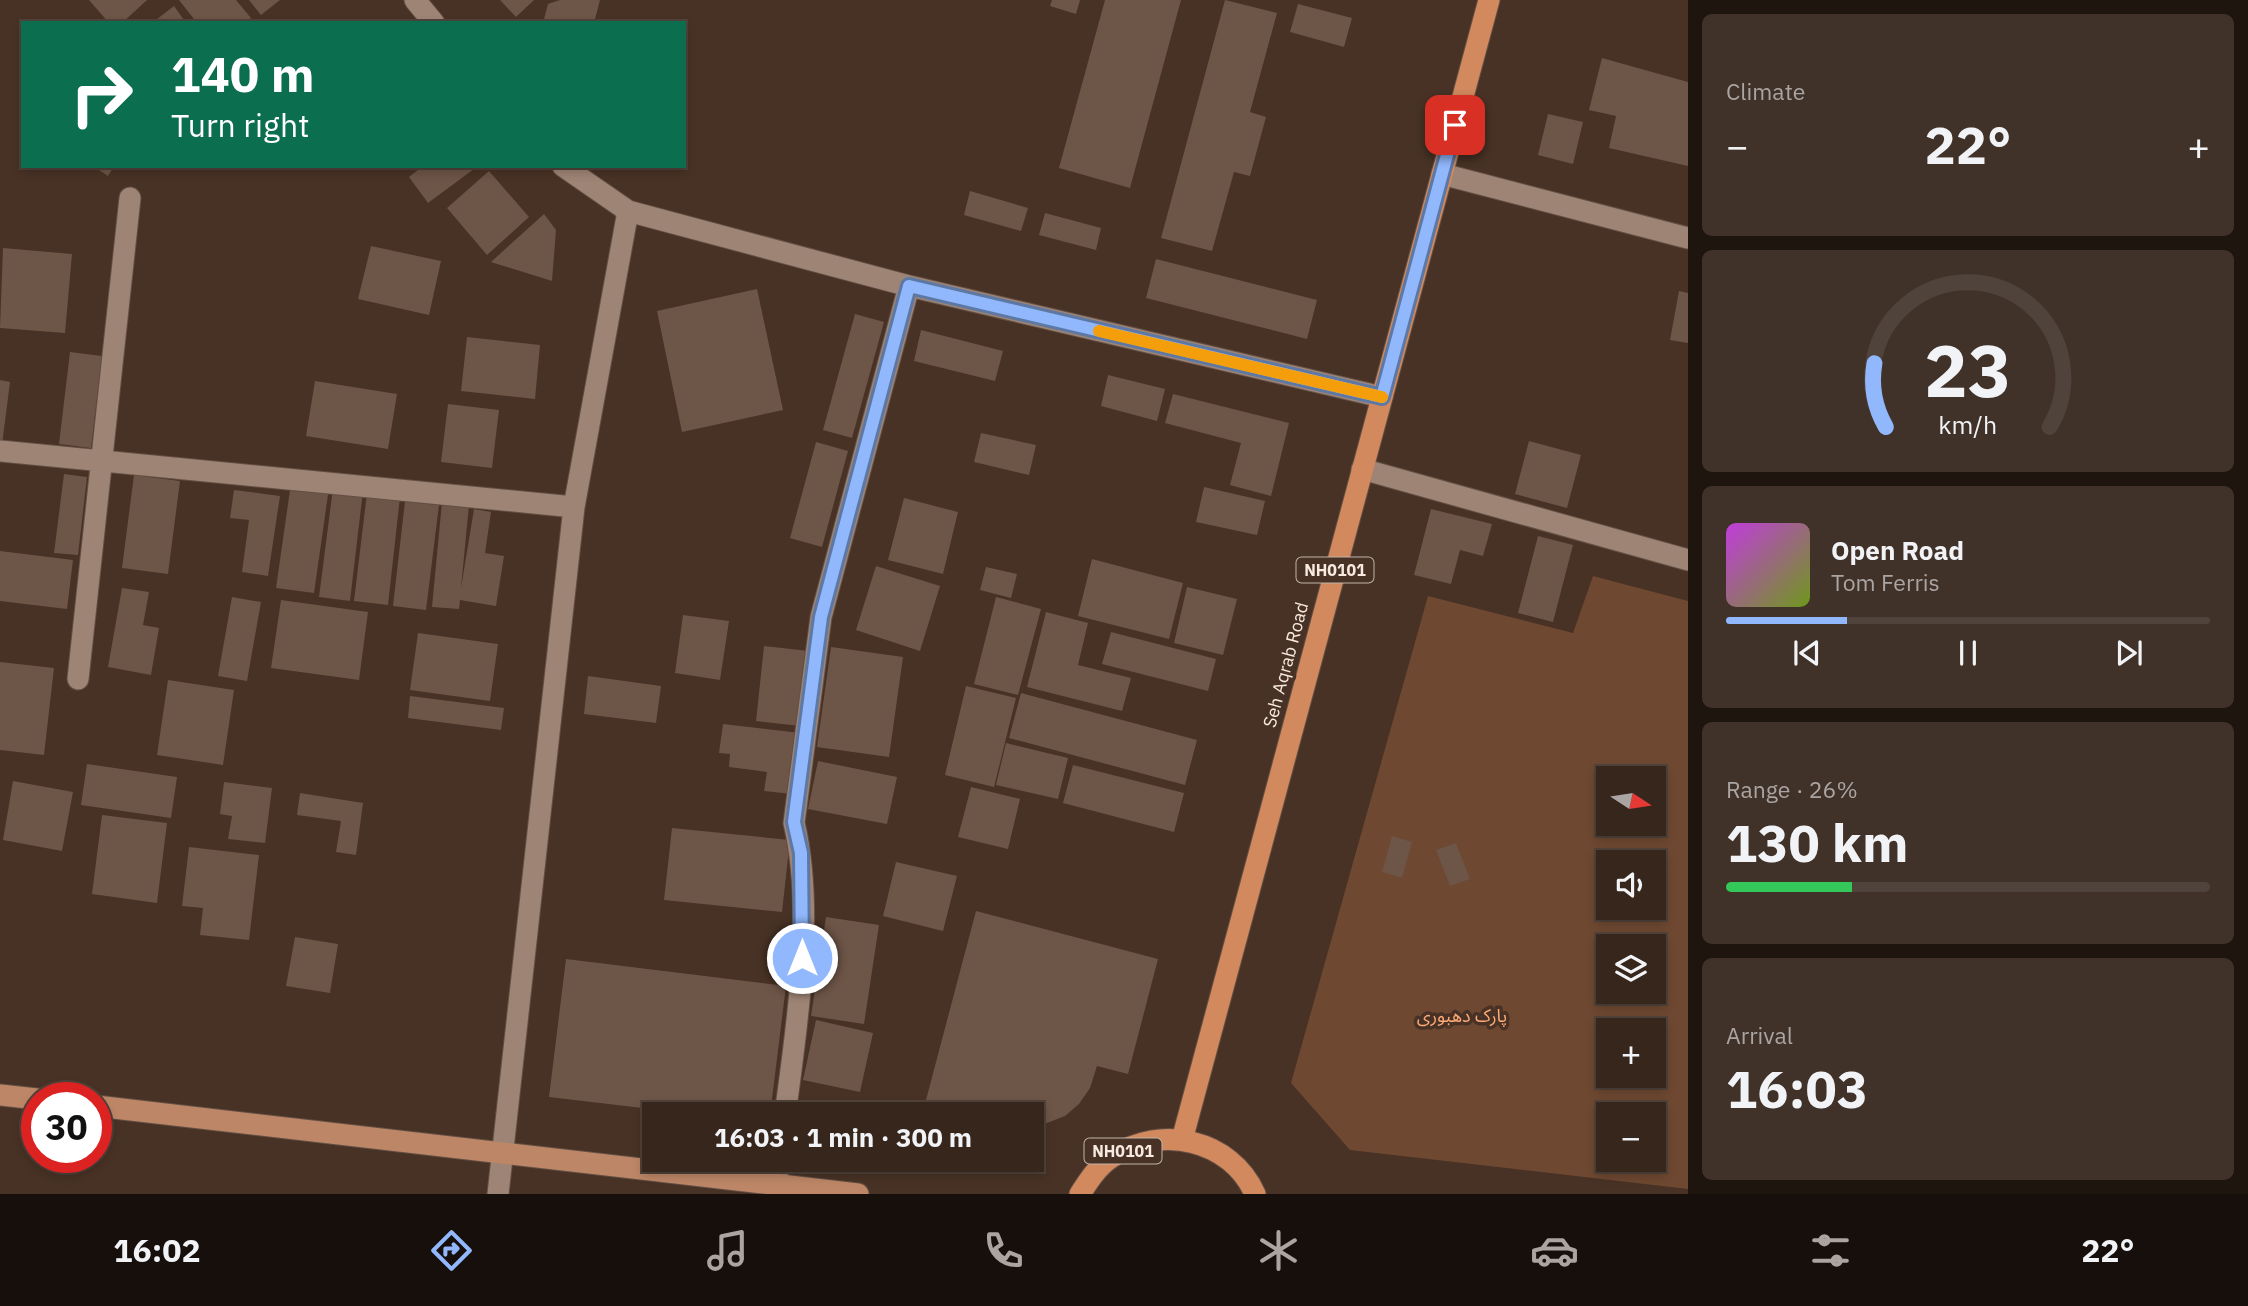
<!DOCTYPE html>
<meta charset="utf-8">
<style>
body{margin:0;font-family:"IBM Plex Sans","Noto Sans Arabic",sans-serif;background:#413229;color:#f1f3f6;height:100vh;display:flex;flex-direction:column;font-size:26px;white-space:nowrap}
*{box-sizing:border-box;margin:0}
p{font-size:23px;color:#aaa5a3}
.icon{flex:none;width:38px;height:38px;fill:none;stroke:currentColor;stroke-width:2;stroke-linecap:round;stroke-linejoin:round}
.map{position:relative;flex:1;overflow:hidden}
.sheet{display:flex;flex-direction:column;gap:14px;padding:14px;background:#1e150f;width:560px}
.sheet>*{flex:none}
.top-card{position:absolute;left:21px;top:21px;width:665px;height:147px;border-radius:0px;box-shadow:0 4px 10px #0003,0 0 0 2px #50433b;background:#0b6e4f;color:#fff;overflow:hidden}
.needle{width:46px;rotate:102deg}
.controls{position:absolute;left:1596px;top:766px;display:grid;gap:14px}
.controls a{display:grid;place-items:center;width:70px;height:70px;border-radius:0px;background:#36261c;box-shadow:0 4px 10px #0003,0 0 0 2px #50433b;font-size:35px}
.speed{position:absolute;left:21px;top:1082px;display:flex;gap:14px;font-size:35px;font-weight:700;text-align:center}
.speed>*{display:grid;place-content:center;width:91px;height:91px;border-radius:50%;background:#36261c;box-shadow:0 4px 10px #0003,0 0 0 2px #50433b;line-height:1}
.speed .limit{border:10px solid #d22;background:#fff;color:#111}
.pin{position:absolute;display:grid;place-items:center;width:60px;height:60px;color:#fff;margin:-30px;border-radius:14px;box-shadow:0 4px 10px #0006}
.me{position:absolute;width:77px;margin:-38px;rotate:0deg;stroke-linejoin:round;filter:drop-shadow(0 0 5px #0008)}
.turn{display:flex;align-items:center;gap:24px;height:147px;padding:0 35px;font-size:32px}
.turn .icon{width:91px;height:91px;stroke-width:2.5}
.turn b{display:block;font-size:49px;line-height:60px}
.big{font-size:52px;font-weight:800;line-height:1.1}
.sheet .widget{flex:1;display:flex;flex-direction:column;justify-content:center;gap:10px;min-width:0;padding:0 24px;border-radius:10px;background:#413229}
.sheet .dial{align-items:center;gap:0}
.dial svg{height:182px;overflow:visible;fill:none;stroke:#50433b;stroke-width:7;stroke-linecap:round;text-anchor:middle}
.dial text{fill:#f1f3f6;stroke:none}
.song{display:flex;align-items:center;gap:21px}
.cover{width:84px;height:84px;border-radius:10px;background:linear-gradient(135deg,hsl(290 70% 55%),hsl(80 70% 35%))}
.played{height:7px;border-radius:4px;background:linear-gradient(90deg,#91b8fd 25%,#50433b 25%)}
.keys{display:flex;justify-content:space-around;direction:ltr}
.heat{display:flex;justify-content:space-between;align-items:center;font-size:38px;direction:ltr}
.charge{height:10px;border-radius:5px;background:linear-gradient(90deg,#34c759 26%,#50433b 0)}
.trip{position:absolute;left:642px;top:1102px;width:402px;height:70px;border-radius:0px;background:#36261c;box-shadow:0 4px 10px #0003,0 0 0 2px #50433b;font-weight:800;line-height:70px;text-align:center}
.menu{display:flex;height:112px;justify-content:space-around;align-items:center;background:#160f0b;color:#aaa5a3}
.menu .icon{width:49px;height:49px}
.menu .selected{color:#91b8fd}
.menu b{font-size:32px;color:#f1f3f6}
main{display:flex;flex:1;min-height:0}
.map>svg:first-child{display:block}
.green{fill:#6e4831;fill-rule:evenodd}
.building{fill:#6d5547}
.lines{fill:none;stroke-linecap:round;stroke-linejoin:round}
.minor-casing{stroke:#634f44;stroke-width:23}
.major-casing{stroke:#634f44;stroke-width:23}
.highway-casing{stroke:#634f44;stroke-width:23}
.minor{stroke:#9e8475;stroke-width:21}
.major{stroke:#bd8767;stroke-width:21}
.highway{stroke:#d1895d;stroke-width:21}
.route-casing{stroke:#5e78a4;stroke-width:18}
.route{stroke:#91b8fd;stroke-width:12}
.slow{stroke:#f59e0b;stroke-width:12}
.labels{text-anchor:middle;stroke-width:7;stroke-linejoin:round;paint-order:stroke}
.shield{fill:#483225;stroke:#c3b3a9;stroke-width:2}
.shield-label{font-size:16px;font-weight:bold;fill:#f8eae1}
.street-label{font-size:18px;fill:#f8eae1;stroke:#483225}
.park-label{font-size:18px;fill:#feaa77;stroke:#483225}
</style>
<main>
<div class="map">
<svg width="1688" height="1194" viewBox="0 0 1688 1194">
<rect width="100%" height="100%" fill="#483225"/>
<path class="green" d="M 1593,576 L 1688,601 L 1688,1189 L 1350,1150 L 1291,1083 L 1428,596 L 1573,633 ZM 1608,779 L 1654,779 L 1654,824 L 1608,824 ZM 1608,863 L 1654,863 L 1654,908 L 1608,908 ZM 1608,947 L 1654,947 L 1654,992 L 1608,992 ZM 1608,1031 L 1654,1031 L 1654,1076 L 1608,1076 ZM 1608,1115 L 1654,1115 L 1654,1160 L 1608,1160 Z"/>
<path class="building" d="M 89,0 L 147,0 L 122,23 L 109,23 Z
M 179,0 L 236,0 L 251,18 L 246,23 L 197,23 Z
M 249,0 L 280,0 L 261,15 Z
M 500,0 L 534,0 L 516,17 Z
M 560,0 L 600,0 L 594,23 L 543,23 L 548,4 Z
M 1052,0 L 1080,0 L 1076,14 L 1050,6 Z
M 1105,0 L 1181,0 L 1130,188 L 1059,168 Z
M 1225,0 L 1277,13 L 1250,112 L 1266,117 L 1250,176 L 1234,172 L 1212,251 L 1161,238 Z
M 1298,4 L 1352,18 L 1344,47 L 1290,32 Z
M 174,6 L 186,23 L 152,23 Z
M 1602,58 L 1688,82 L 1688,166 L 1609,148 L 1616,116 L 1589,110 Z
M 1548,114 L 1583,122 L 1573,164 L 1538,155 Z
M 93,166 L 114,166 L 108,176 Z
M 423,166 L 478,166 L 428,203 L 409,177 Z
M 489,171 L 529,217 L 487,255 L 447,208 Z
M 970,191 L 1028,208 L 1021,231 L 964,215 Z
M 1045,213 L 1101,228 L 1096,250 L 1039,235 Z
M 544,214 L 556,230 L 552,281 L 491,262 Z
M 371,246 L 441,261 L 429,315 L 358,299 Z
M 3,248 L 72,254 L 65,333 L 0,328 Z
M 1156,259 L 1317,300 L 1307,339 L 1146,298 Z
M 757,289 L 783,410 L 682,432 L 657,311 Z
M 1679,291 L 1688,293 L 1688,343 L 1670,340 Z
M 855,314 L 884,322 L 852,438 L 823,430 Z
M 921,330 L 1003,351 L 995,381 L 914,361 Z
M 467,337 L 540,345 L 535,399 L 461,391 Z
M 70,352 L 102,356 L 91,448 L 59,444 Z
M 1108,375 L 1165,389 L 1157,421 L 1101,406 Z
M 0,380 L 10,382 L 2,445 L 0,445 Z
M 315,381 L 397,394 L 388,449 L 306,436 Z
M 1173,394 L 1289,423 L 1271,496 L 1230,485 L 1241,443 L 1165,423 Z
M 448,404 L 499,410 L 492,468 L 441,462 Z
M 981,433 L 1036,445 L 1029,475 L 974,462 Z
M 1529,441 L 1581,455 L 1567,508 L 1515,494 Z
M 816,442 L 848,451 L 822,547 L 790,538 Z
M 64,474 L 87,477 L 78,555 L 54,553 Z
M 134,475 L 180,481 L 168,574 L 122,568 Z
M 291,483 L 329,488 L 314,593 L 276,588 Z
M 1204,487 L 1265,501 L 1257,535 L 1196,522 Z
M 333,488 L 363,491 L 350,601 L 319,597 Z
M 234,490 L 280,496 L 268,576 L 242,572 L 249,520 L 230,518 Z
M 367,493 L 400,497 L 388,605 L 354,601 Z
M 904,498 L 958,512 L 943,574 L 888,560 Z
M 405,501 L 439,505 L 426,610 L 393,606 Z
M 442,502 L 469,505 L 461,588 L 474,509 L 491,512 L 485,553 L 504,556 L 496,606 L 460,600 L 459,609 L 432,607 Z
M 1431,509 L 1492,524 L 1483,556 L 1460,550 L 1451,584 L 1414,575 Z
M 1538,536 L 1573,545 L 1553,622 L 1518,613 Z
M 0,551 L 73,560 L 67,609 L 0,601 Z
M 1092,559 L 1183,583 L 1169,639 L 1078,616 Z
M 876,566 L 940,586 L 920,651 L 856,630 Z
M 986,567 L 1017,574 L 1011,598 L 980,590 Z
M 1187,587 L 1237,599 L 1223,655 L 1174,643 Z
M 122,588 L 149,592 L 143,625 L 159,628 L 151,675 L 108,667 Z
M 232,597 L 261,602 L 247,681 L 218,676 Z
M 996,597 L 1041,609 L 1018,695 L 974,684 Z
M 281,600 L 368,612 L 359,680 L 271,668 Z
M 1046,612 L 1088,623 L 1078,665 L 1131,678 L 1122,711 L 1027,687 Z
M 683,615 L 729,621 L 720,680 L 675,673 Z
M 1111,632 L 1216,659 L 1208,691 L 1102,664 Z
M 418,633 L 498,644 L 490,701 L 410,690 Z
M 764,646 L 809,651 L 800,726 L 756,721 Z
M 831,647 L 903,657 L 889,757 L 817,747 Z
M 0,662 L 54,668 L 44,755 L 0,750 Z
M 588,676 L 661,686 L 656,723 L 584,714 Z
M 168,680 L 234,690 L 223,765 L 157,755 Z
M 966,686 L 1016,698 L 994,787 L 945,775 Z
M 1021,693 L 1197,740 L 1185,785 L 1009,738 Z
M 410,696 L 504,708 L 501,730 L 408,718 Z
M 723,724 L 800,733 L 792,794 L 764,791 L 767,772 L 729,767 L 730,754 L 719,753 Z
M 1006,743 L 1068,758 L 1058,799 L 996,785 Z
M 818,761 L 897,777 L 887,824 L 808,809 Z
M 87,764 L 177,777 L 171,818 L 81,805 Z
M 1073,765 L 1184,793 L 1174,832 L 1063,803 Z
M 13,781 L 73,792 L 62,851 L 3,840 Z
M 224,782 L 272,788 L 265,843 L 228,839 L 232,816 L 220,814 Z
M 971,787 L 1020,799 L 1008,849 L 958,837 Z
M 300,793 L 363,803 L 356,855 L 336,852 L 341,821 L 297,815 Z
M 102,815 L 167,823 L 157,903 L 92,894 Z
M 672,828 L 790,840 L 782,912 L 664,900 Z
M 1392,836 L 1412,842 L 1402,878 L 1382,872 Z
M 1456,843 L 1470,879 L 1450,886 L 1436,850 Z
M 189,847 L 259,855 L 249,940 L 200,935 L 203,908 L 182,906 Z
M 896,862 L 957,876 L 943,931 L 883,916 Z
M 976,911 L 1158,959 L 1128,1074 L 1097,1066 L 1090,1088 L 1079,1104 L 1065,1116 L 1047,1123 L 1032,1125 L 1032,1115 L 922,1115 Z
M 826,917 L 879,925 L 864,1024 L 811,1016 Z
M 295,937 L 338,944 L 330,993 L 286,986 Z
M 566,959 L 786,986 L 770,1115 L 702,1115 L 549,1097 Z
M 816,1020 L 873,1033 L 860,1092 L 803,1080 Z"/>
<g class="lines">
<defs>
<path id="minor" d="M 415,0 L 434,23
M 563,166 L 628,211 L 909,286 L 1382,397
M 1442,174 L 1688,238
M 0,451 L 574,507
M 1362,469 L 1688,560
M 78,679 L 130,198
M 785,1115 C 797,1025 815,911 794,823 L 821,617 L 909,286
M 776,1184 L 779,1160
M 498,1194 L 574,507 L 628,211"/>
<path id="major" d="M 0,1095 L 37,1099
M 96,1106 L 858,1194"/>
<path id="highway" d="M 1182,1140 L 1489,0
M 1080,1194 C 1089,1180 1098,1166 1112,1157 C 1160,1124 1231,1139 1255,1194"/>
</defs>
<use href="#minor" class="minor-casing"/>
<use href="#major" class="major-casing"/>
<use href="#highway" class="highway-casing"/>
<use href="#minor" class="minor"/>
<use href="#major" class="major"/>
<use href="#highway" class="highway"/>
</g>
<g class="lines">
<defs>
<path id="route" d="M 802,958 L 801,853 L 794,822 L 821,617 L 909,286 L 1382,397 L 1455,125"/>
</defs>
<use href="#route" class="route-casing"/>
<use href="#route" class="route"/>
<path class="slow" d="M 1099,331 L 1382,397"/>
</g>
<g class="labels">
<g class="shield">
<rect x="1296.5" y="557.5" width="77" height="25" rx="5"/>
<rect x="1084.5" y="1138.5" width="77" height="25" rx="5"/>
</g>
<g class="shield-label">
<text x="1335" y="576">NH0101</text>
<text x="1123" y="1157">NH0101</text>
</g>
<g class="street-label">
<text transform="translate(1286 665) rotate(-75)" y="6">Seh Aqrab Road</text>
</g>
<g class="park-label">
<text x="1462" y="1022">پارک دهبوری</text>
</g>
</g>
</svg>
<div class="controls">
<a><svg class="needle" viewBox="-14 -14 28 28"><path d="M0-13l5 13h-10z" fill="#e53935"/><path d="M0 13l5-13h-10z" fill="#aaa5a3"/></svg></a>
<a><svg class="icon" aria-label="sound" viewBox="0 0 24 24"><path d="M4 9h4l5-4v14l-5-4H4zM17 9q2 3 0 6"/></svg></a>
<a><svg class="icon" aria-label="layers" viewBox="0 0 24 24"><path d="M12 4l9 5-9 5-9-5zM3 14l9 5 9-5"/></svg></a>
<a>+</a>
<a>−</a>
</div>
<div class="speed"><div class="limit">30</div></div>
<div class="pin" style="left:1455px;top:125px;background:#d93025"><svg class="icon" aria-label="arrive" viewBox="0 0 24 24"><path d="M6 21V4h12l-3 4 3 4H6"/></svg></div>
<svg class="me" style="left:802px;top:958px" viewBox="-20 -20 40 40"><circle r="17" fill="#91b8fd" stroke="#fff" stroke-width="3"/><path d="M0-11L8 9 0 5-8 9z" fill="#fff"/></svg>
<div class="trip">16:03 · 1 min · 300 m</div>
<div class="top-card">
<div class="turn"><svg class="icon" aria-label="right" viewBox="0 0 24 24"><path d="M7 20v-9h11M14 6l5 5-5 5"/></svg><div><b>140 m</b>Turn right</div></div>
</div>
</div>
<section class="sheet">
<div class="widget"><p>Climate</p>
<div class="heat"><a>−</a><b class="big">22°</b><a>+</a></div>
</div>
<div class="widget dial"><svg viewBox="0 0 100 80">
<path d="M14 69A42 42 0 1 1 86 69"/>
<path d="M14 69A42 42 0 0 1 9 41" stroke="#91b8fd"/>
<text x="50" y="56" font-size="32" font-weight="700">23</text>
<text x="50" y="72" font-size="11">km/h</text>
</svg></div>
<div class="widget">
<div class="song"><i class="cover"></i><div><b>Open Road</b><p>Tom Ferris</p></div></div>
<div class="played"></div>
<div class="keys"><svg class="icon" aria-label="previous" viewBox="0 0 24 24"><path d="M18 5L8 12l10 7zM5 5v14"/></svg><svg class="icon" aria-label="pause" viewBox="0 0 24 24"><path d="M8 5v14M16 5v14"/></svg><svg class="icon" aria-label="next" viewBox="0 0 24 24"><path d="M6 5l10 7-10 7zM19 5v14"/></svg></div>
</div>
<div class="widget"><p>Range · 26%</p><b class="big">130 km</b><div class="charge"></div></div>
<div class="widget"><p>Arrival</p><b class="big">16:03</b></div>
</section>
</main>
<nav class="menu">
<b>16:02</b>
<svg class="icon selected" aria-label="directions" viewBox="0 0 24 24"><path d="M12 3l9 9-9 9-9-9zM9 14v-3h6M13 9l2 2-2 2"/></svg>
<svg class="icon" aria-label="music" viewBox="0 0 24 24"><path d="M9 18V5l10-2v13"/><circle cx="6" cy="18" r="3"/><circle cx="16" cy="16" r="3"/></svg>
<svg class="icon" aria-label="phone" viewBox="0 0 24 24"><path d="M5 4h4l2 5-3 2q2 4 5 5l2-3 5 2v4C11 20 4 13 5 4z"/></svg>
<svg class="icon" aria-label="climate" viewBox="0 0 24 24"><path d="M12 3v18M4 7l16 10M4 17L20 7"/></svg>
<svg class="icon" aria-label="car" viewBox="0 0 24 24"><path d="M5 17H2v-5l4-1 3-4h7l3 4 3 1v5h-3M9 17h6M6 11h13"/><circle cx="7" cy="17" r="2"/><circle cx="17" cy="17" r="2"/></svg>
<svg class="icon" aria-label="filters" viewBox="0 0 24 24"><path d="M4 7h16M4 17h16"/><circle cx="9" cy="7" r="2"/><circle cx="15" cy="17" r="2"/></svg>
<b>22°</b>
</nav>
